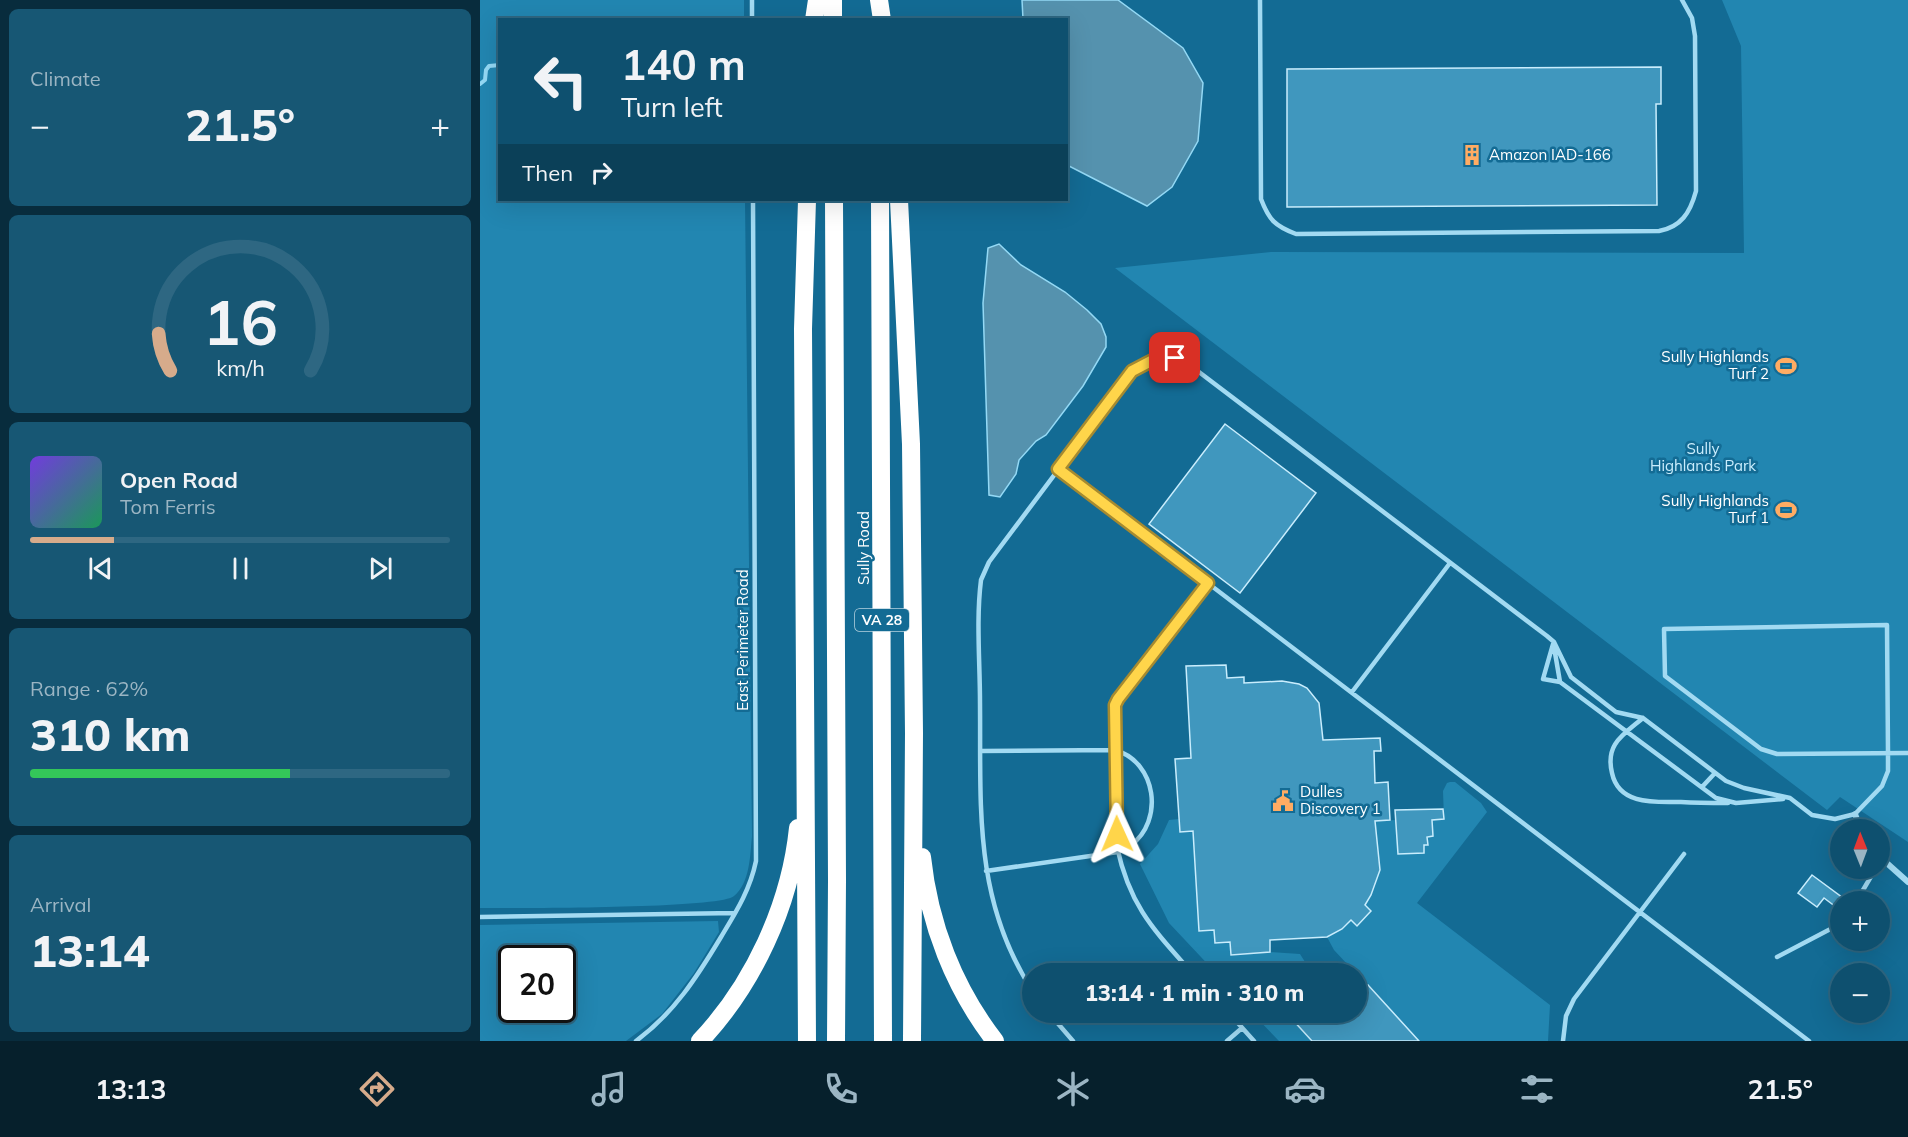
<!DOCTYPE html>
<meta charset="utf-8">
<style>
body{margin:0;font-family:Mulish,sans-serif;background:#175774;color:#f1f3f6;height:100vh;display:flex;flex-direction:column;font-size:22px;white-space:nowrap}
*{box-sizing:border-box;margin:0}
p{font-size:20px;color:#9bb5c3}
.icon{flex:none;width:33px;height:33px;fill:none;stroke:currentColor;stroke-width:2;stroke-linecap:round;stroke-linejoin:round}
.map{position:relative;flex:1;overflow:hidden}
.details{display:flex;flex-direction:column;gap:9px;padding:9px;background:#082c3d;width:480px}
.details>*{flex:none}
.hud{position:absolute;left:18px;top:18px;width:570px;height:183px;border-radius:0px;box-shadow:0 6px 24px #0002,0 0 0 2px #2e6782;background:#0e506f;color:#f1f3f6;overflow:hidden}
.needle{width:39px;rotate:359deg}
.buttons{position:absolute;left:1350px;top:819px;display:grid;gap:12px}
.buttons a{display:grid;place-items:center;width:60px;height:60px;border-radius:50%;background:#0e506f;box-shadow:0 6px 24px #0002,0 0 0 2px #2e6782;font-size:30px}
.speed{position:absolute;left:18px;top:945px;display:flex;gap:12px;font-size:30px;font-weight:700;text-align:center}
.speed>*{display:grid;place-content:center;width:78px;height:78px;border-radius:50%;background:#0e506f;box-shadow:0 6px 24px #0002,0 0 0 2px #2e6782;line-height:1}
.speed .limit{border:3px solid #111;border-radius:9px;background:#fff;color:#111}
.pin{position:absolute;display:grid;place-items:center;width:51px;height:51px;color:#fff;margin:-26px;border-radius:12px;box-shadow:0 3px 9px #0006}
.me{position:absolute;width:66px;margin:-33px;rotate:359deg;stroke-linejoin:round;filter:drop-shadow(0 0 4px #0008)}
.turn{display:flex;align-items:center;gap:21px;height:126px;padding:0 24px;font-size:27px}
.turn .icon{width:78px;height:78px;stroke-width:2.5}
.turn b{display:block;font-size:42px;line-height:51px}
.then{display:flex;align-items:center;height:57px;padding:0 24px;background:#0003;gap:12px;font-size:22px}
.big{font-size:45px;font-weight:800;line-height:1.1}
.details .widget{flex:1;display:flex;flex-direction:column;justify-content:center;gap:9px;min-width:0;padding:0 21px;border-radius:9px;background:#175774}
.details .dial{align-items:center;gap:0}
.dial svg{height:156px;overflow:visible;fill:none;stroke:#2e6782;stroke-width:7;stroke-linecap:round;text-anchor:middle}
.dial text{fill:#f1f3f6;stroke:none}
.song{display:flex;align-items:center;gap:18px}
.cover{width:72px;height:72px;border-radius:9px;background:linear-gradient(135deg,hsl(260 70% 55%),hsl(150 70% 35%))}
.played{height:6px;border-radius:3px;background:linear-gradient(90deg,#d6ab8b 20%,#2e6782 20%)}
.keys{display:flex;justify-content:space-around;direction:ltr}
.heat{display:flex;justify-content:space-between;align-items:center;font-size:33px;direction:ltr}
.charge{height:9px;border-radius:4px;background:linear-gradient(90deg,#34c759 62%,#2e6782 0)}
.trip{position:absolute;left:542px;top:963px;width:345px;height:60px;border-radius:30px;background:#0e506f;box-shadow:0 6px 24px #0002,0 0 0 2px #2e6782;font-weight:800;line-height:60px;text-align:center}
.tabs{display:flex;height:96px;justify-content:space-around;align-items:center;background:#06202c;color:#9bb5c3}
.tabs .icon{width:42px;height:42px}
.tabs .current{color:#d6ab8b}
.tabs b{font-size:27px;color:#f1f3f6}
main{display:flex;flex:1;min-height:0}
.map>svg:first-child{display:block}
.green{fill:#2286b1;fill-rule:evenodd}
.water{fill:#5592ae;stroke:#94d9f5;stroke-width:1.5}
.lines{fill:none;stroke-linecap:round;stroke-linejoin:round}
.stream{stroke:#94d9f5;stroke-width:4}
.building{fill:#4097be;stroke:#c9edfd;stroke-width:1.5}
.lane{stroke:#a2daf2;stroke-width:4.5}
.street{stroke:#a2daf2;stroke-width:6}
.highway{stroke:#fff;stroke-width:18}
.route-casing{stroke:#a68a30;stroke-width:15}
.route{stroke:#ffd54a;stroke-width:10}
.labels{text-anchor:middle;stroke-width:5;stroke-linejoin:round;paint-order:stroke}
.shield{fill:#136b94;stroke:#b8d3df;stroke-width:1.5}
.shield-label{font-size:14px;font-weight:bold;fill:#fff}
.poi-label{font-size:15px;fill:#fff;stroke:#136b94;text-anchor:start}
.park-label{font-size:15px;fill:#c9edfd;stroke:#136b94}
.street-label{font-size:15px;fill:#fff;stroke:#136b94}
</style>
<main>
<section class="details">
<div class="widget"><p>Climate</p>
<div class="heat"><a>−</a><b class="big">21.5°</b><a>+</a></div>
</div>
<div class="widget dial"><svg viewBox="0 0 100 80">
<path d="M14 69A42 42 0 1 1 86 69"/>
<path d="M14 69A42 42 0 0 1 8 50" stroke="#d6ab8b"/>
<text x="50" y="56" font-size="32" font-weight="700">16</text>
<text x="50" y="72" font-size="11">km/h</text>
</svg></div>
<div class="widget">
<div class="song"><i class="cover"></i><div><b>Open Road</b><p>Tom Ferris</p></div></div>
<div class="played"></div>
<div class="keys"><svg class="icon" aria-label="previous" viewBox="0 0 24 24"><path d="M18 5L8 12l10 7zM5 5v14"/></svg><svg class="icon" aria-label="pause" viewBox="0 0 24 24"><path d="M8 5v14M16 5v14"/></svg><svg class="icon" aria-label="next" viewBox="0 0 24 24"><path d="M6 5l10 7-10 7zM19 5v14"/></svg></div>
</div>
<div class="widget"><p>Range · 62%</p><b class="big">310 km</b><div class="charge"></div></div>
<div class="widget"><p>Arrival</p><b class="big">13:14</b></div>
</section>
<div class="map">
<svg width="1428" height="1041" viewBox="0 0 1428 1041">
<rect width="100%" height="100%" fill="#136b94"/>
<path class="green" d="M 0,0 L 264,0 L 264,19 L 20,20 L 20,200 L 265,200 L 272,836 C 270,856 270,883 254,896 C 240,909 33,908 0,908 Z
M 1242,0 L 1428,0 L 1428,842 L 1360,797 L 1347,810 L 635,268 L 791,252 L 1264,253 L 1261,46 Z
M 970,782 L 975,782 L 1001,803 L 1007,812 L 937,903 L 1070,1005 L 1068,1041 L 939,1041 L 854,950 L 847,937 L 862,929 L 871,920 L 877,926 L 891,912 L 885,905 C 905,876 898,855 895,821 L 916,820 L 918,854 L 944,853 L 944,845 L 948,845 L 947,837 L 953,835 L 952,820 L 964,819 L 963,791 L 967,783 Z
M 699,819 L 700,832 L 713,831 L 719,931 L 734,930 L 735,943 L 750,942 L 751,954 L 790,952 L 820,954 L 832,973 L 736,973 L 689,923 L 660,864 L 678,844 L 689,820 Z
M 238,921 L 239,932 L 214,973 L 182,1014 L 146,1041 L 0,1041 L 0,925 ZM 32,958 L 82,958 L 82,1010 L 32,1010 Z
M 772,1013 L 817,1013 L 811,1018 L 832,1041 L 799,1041 Z"/>
<path class="water" d="M 542,0 L 638,0 L 703,48 L 723,83 L 718,141 L 692,187 L 667,206 L 587,165 L 586,20 L 543,19 Z
M 519,244 L 541,265 L 585,292 L 607,310 L 621,324 L 626,337 L 626,347 L 603,386 L 566,435 L 556,441 L 539,460 L 536,474 L 520,497 L 509,495 L 503,303 L 508,248 Z"/>
<g class="lines">
<path class="stream" d="M 0,84 L 5,80 L 6,70 L 9,66 L 20,65"/>
</g>
<path class="building" d="M 1181,67 L 1181,104 L 1176,104 L 1177,205 L 807,207 L 807,69 Z
M 745,424 L 836,493 L 760,593 L 669,524 Z
M 746,665 L 747,678 L 764,677 L 764,683 L 802,681 L 819,684 L 827,688 L 839,703 L 843,740 L 900,738 L 901,751 L 894,751 L 895,783 L 908,782 L 910,820 L 895,821 L 900,870 L 891,895 L 885,905 L 891,911 L 877,926 L 871,920 L 862,929 L 847,937 L 790,940 L 790,952 L 751,955 L 750,942 L 735,943 L 734,930 L 719,931 L 713,831 L 700,832 L 695,759 L 711,758 L 706,666 Z
M 963,809 L 964,819 L 952,820 L 953,836 L 947,837 L 948,845 L 944,845 L 944,853 L 918,854 L 915,810 Z
M 1332,875 L 1363,898 L 1356,907 L 1344,898 L 1337,907 L 1318,893 Z
M 888,985 L 939,1041 L 832,1041 L 811,1018 L 817,1012 L 876,1012 L 876,994 Z"/>
<g class="lines">
<path class="lane" d="M 272,0 L 272,20
M 780,0 L 781,199 C 789,220 795,226 816,234 L 1179,231 C 1201,227 1210,213 1216,191 L 1215,36 L 1212,18 L 1202,0
M 578,469 L 1329,1041
M 1073,644 L 1063,679 L 1080,682
M 1074,647 L 1080,682 L 1236,798 L 1256,803 L 1303,799
M 872,692 L 970,563
M 1163,718 C 1143,735 1125,744 1132,773 C 1139,806 1177,802 1201,802 C 1217,803 1232,803 1248,803
M 500,751 L 635,750 C 677,762 684,821 651,845 C 647,848 642,850 638,852 L 506,871
M 1222,787 L 1235,773
M 1376,902 L 1396,868
M 0,917 L 255,913
M 1297,957 L 1360,924
M 713,974 C 674,930 650,907 637,847 L 634,712 L 638,699 L 728,583
M 552,990 C 493,899 501,806 500,703 C 500,662 496,620 501,580 L 509,562 L 647,378 C 667,355 690,352 715,369 L 1067,636 L 1074,642 L 1091,677 L 1136,712 L 1163,718 L 1246,781 L 1264,788 L 1310,798 L 1332,815 L 1355,819 L 1375,814 L 1402,786 L 1408,771 L 1408,753 L 1407,625 L 1184,629 L 1185,676 L 1281,749 L 1297,754 L 1428,753
M 568,1012 L 593,1041
M 748,1012 L 774,1041
M 156,1041 C 194,1013 217,977 241,937 C 256,912 270,890 276,861 L 273,200
M 747,1041 L 762,1028
M 1083,1041 L 1086,1016 L 1094,999 L 1204,854"/>
<path class="street" d="M 1375,814 L 1381,830
M 1400,857 L 1428,882"/>
<path class="highway" d="M 353,0 L 353,20
M 399,0 L 402,20
M 334,20 L 337,0
M 354,200 L 357,880 L 356,1041
M 400,200 L 403,1041
M 419,200 L 431,444 L 434,733 L 432,1041
M 442,857 C 449,924 474,988 515,1041
M 220,1041 C 273,985 310,906 318,828
M 327,1041 L 323,329 L 327,200"/>
</g>
<g class="lines">
<defs>
<path id="route" d="M 637,834 L 635,705 L 638,699 L 728,583 L 578,469 L 652,371 L 673,360 L 695,358"/>
</defs>
<use href="#route" class="route-casing"/>
<use href="#route" class="route"/>
</g>
<defs>
<symbol id="building-bare" viewBox="-9 -9 18 18"><path d="M-4-6H4V6H1V3H-1V6H-4ZM-2.5-4.3h1.7v1.8h-1.7ZM.8-4.3h1.7v1.8H.8ZM-2.5-1h1.7V.8h-1.7ZM.8-1h1.7V.8H.8Z" fill="#ffac63" stroke="#136b94" stroke-width="2.5" paint-order="stroke"/></symbol>
<symbol id="stadium-bare" viewBox="-9 -9 18 18"><path d="M0-5a6.5 5 0 1 0 0 10a6.5 5 0 1 0 0-10ZM-3.5-1.8h7v3.6h-7Z" fill="#ffac63" stroke="#136b94" stroke-width="2.5" paint-order="stroke"/></symbol>
<symbol id="civic-bare" viewBox="-9 -9 18 18"><path d="M-.6-6.5H3V-4.5H.6V-3L4-1V1h2V6H-6V1h2V-1L-.6-3ZM-1.2 2.5V6h2.4V2.5Z" fill="#ffac63" stroke="#136b94" stroke-width="2.5" paint-order="stroke"/></symbol>
</defs>
<g fill-rule="evenodd">
<use href="#building-bare" x="977" y="140" width="30" height="30"/>
<use href="#stadium-bare" x="1291" y="351" width="30" height="30"/>
<use href="#stadium-bare" x="1291" y="495" width="30" height="30"/>
<use href="#civic-bare" x="788" y="786" width="30" height="30"/>
</g>
<g class="labels">
<rect class="shield" x="375" y="609" width="54" height="22" rx="4.5"/>
<g class="shield-label">
<text x="402" y="625">VA 28</text>
</g>
<g class="poi-label">
<text x="1009" y="160">Amazon IAD-166</text>
<text x="1289" y="362" text-anchor="end">Sully Highlands<tspan x="1289" dy="17">Turf 2</tspan></text>
<text x="1289" y="506" text-anchor="end">Sully Highlands<tspan x="1289" dy="17">Turf 1</tspan></text>
<text x="820" y="797">Dulles<tspan x="820" dy="17">Discovery 1</tspan></text>
</g>
<g class="park-label">
<text x="1223" y="454">Sully<tspan x="1223" dy="17">Highlands Park</tspan></text>
</g>
<g class="street-label">
<text transform="translate(384 548) rotate(-90)" y="5">Sully Road</text>
<text transform="translate(263 640) rotate(-90)" y="5">East Perimeter Road</text>
</g>
</g>
</svg>
<div class="buttons">
<a><svg class="needle" viewBox="-14 -14 28 28"><path d="M0-13l5 13h-10z" fill="#e53935"/><path d="M0 13l5-13h-10z" fill="#9bb5c3"/></svg></a>
<a>+</a>
<a>−</a>
</div>
<div class="speed"><div class="limit">20</div></div>
<div class="pin" style="left:695px;top:358px;background:#d93025"><svg class="icon" aria-label="arrive" viewBox="0 0 24 24"><path d="M6 21V4h12l-3 4 3 4H6"/></svg></div>
<svg class="me" style="left:637px;top:834px" viewBox="-20 -20 40 40"><path d="M0-17L14 15 0 8-14 15z" fill="#ffd54a" stroke="#fff" stroke-width="4"/></svg>
<div class="trip">13:14 · 1 min · 310 m</div>
<div class="hud">
<div class="turn"><svg class="icon" aria-label="left" viewBox="0 0 24 24"><path d="M17 20v-9H6M10 6l-5 5 5 5"/></svg><div><b>140 m</b>Turn left</div></div>
<div class="then">Then<svg class="icon" aria-label="right" viewBox="0 0 24 24"><path d="M7 20v-9h11M14 6l5 5-5 5"/></svg></div>
</div>
</div>
</main>
<nav class="tabs">
<b>13:13</b>
<svg class="icon current" aria-label="directions" viewBox="0 0 24 24"><path d="M12 3l9 9-9 9-9-9zM9 14v-3h6M13 9l2 2-2 2"/></svg>
<svg class="icon" aria-label="music" viewBox="0 0 24 24"><path d="M9 18V5l10-2v13"/><circle cx="6" cy="18" r="3"/><circle cx="16" cy="16" r="3"/></svg>
<svg class="icon" aria-label="phone" viewBox="0 0 24 24"><path d="M5 4h4l2 5-3 2q2 4 5 5l2-3 5 2v4C11 20 4 13 5 4z"/></svg>
<svg class="icon" aria-label="climate" viewBox="0 0 24 24"><path d="M12 3v18M4 7l16 10M4 17L20 7"/></svg>
<svg class="icon" aria-label="car" viewBox="0 0 24 24"><path d="M5 17H2v-5l4-1 3-4h7l3 4 3 1v5h-3M9 17h6M6 11h13"/><circle cx="7" cy="17" r="2"/><circle cx="17" cy="17" r="2"/></svg>
<svg class="icon" aria-label="filters" viewBox="0 0 24 24"><path d="M4 7h16M4 17h16"/><circle cx="9" cy="7" r="2"/><circle cx="15" cy="17" r="2"/></svg>
<b>21.5°</b>
</nav>
